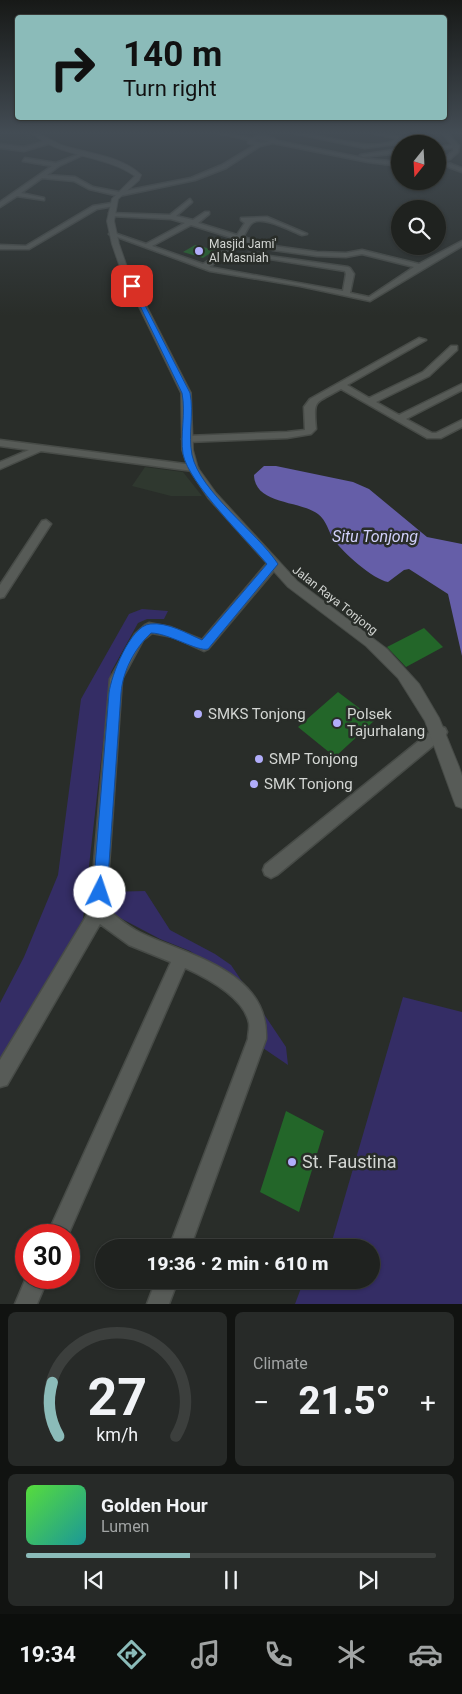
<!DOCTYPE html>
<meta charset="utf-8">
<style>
body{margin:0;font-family:Roboto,sans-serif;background:#272a28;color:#f1f3f6;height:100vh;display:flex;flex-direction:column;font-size:19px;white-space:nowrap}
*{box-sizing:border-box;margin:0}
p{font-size:16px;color:#a1a4a4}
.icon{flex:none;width:28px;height:28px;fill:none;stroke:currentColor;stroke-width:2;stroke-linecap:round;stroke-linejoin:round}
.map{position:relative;height:1304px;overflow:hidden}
.sheet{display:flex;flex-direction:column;gap:8px;padding:8px;background:#111311;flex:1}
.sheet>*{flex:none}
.guide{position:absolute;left:15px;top:15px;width:432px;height:105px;border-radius:5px;box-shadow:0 1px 4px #0004,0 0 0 1px #3c3f3d;background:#8bbbb9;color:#111;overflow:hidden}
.needle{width:32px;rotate:198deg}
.controls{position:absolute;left:391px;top:135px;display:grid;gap:10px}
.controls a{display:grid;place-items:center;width:55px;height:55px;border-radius:50%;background:#1f221f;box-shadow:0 1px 4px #0004,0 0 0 1px #3c3f3d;font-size:25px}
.speed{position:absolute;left:15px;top:1224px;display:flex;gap:10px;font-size:25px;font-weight:700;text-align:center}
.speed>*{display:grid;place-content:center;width:65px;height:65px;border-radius:50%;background:#1f221f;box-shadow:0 1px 4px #0004,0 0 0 1px #3c3f3d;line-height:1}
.speed .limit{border:8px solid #d22;background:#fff;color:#111}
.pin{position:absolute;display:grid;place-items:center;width:42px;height:42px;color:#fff;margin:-21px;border-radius:10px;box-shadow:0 2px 8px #0006}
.me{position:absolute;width:55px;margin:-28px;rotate:4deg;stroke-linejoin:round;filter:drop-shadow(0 0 4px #0008)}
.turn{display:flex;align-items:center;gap:18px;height:105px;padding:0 25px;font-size:22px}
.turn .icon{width:65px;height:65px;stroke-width:2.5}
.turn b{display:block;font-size:35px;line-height:42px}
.big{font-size:38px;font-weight:800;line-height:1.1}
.sheet .widget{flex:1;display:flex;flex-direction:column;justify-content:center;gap:8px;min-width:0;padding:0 18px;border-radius:8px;background:#272a28}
.sheet .dial{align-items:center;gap:0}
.dial svg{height:130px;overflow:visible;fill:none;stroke:#3c3f3d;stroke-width:7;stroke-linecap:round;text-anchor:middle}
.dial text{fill:#f1f3f6;stroke:none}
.song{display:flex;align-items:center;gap:15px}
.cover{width:60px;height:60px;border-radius:8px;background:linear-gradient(135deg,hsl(110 70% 55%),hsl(180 70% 35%))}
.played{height:5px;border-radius:2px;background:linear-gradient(90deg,#8bbbb9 40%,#3c3f3d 40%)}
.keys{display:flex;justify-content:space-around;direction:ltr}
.heat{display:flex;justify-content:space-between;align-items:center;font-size:28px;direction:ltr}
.sheet .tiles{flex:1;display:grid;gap:8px;grid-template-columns:1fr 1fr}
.widget:last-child{grid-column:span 2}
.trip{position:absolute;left:95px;top:1239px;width:285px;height:50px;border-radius:25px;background:#1f221f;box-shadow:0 1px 4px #0004,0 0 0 1px #3c3f3d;font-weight:800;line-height:50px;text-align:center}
.tab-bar{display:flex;height:80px;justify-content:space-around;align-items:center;background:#0c0e0c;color:#a1a4a4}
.tab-bar .icon{width:35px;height:35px}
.tab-bar .selected{color:#8bbbb9}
.tab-bar b{font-size:22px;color:#f1f3f6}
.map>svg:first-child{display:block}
.built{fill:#2f382f}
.green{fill:#342d65}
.water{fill:#655ea8}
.building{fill:#236629}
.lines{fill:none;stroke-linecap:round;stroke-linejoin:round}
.minor-casing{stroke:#474b47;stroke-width:3}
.secondary-casing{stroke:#474b47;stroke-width:2}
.minor{fill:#575b57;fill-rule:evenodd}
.secondary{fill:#575b57;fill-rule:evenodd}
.route{fill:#1a73e8;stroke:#114b97}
.poi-dot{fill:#b1adfa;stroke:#292d29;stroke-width:2}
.labels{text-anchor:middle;stroke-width:5;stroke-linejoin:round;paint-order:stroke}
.far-poi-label{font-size:12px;fill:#d3d6d3;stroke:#292d29;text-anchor:start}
.far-street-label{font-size:12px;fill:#d3d6d3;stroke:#292d29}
.poi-label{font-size:15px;fill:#d3d6d3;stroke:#292d29;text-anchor:start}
.water-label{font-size:16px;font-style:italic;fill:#d2d1fb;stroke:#292d29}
.near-poi-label{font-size:18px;fill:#d3d6d3;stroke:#292d29;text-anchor:start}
</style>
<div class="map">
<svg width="462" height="1304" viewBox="0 0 462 1304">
<rect width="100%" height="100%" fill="#292d29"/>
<path class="built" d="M 28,134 L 41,142 L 20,148 L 0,146 L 0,138 L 19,140 Z
M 145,467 L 183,472 L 202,496 L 171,496 L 132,486 Z"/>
<path class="green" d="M 142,609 L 168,611 L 164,619 L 147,619 L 138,623 L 111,672 L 83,919 L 0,1068 L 0,1003 L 24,957 L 58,875 L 81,699 L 129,614 Z
M 145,891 L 170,930 L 215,954 L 231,965 L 286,1047 L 288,1065 L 260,1046 L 263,1034 L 228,976 L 190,951 L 160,939 L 105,910 L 104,892 Z
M 403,997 L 462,1012 L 462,1304 L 295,1304 L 304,1280 L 371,1280 L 371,1248 L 316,1247 L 319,1239 L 332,1241 Z"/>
<path class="water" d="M 264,466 L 276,466 L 353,482 L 369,489 L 427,537 L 462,544 L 462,656 L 448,594 L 409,569 L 404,570 L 388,582 C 372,579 344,553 334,540 C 328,531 327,521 318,514 C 299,500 255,505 254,475 Z"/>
<path class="building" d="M 195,245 L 215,250 L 203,258 L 183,252 Z
M 424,628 L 443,647 L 406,667 L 387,647 Z
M 338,692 L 375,720 L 335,757 L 298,727 Z
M 286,1111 L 324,1131 L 299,1212 L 260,1192 Z"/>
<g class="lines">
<defs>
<path id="minor" d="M 218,133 L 252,138 C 260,133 270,136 278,141 L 368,159 L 400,162 L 400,166 L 368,162 L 273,143 L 260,146 L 226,168 L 195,180 L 119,196 L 89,189 L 74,181 L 42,178 L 21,193 L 44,198 L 44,200 L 17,196 L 0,207 L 0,202 L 52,166 L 23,161 L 25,158 L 56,163 L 85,152 L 85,154 L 59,166 L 47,175 L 75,177 L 93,187 L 119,192 L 191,178 L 222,165 L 255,145 L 248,143 L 249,140 ZM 257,139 L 270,141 L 262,143 L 254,141 Z
M 293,133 C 327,133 366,154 399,139 L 372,133 L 403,137 L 411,133 L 418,133 L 396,144 L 365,148 Z
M 442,133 L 448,133 L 459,146 L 458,152 L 450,159 L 443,161 L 462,168 L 462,172 L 438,163 L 438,159 L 446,157 L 453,151 L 453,148 L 438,149 L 438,147 L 452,145 Z
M 49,140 L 51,143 L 24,151 L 0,148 L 0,144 L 24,147 Z
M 400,149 L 400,153 L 363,157 L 360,155 Z
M 190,199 L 192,202 L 176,216 L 193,220 L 205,212 L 209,212 L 209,214 L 198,223 L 237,235 L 245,223 L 241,220 L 241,218 L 267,217 L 307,234 L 302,235 C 291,231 262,215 252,223 C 248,226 246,233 243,237 L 274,246 L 317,252 L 346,253 L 362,250 L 419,264 L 460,242 L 462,241 L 462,246 L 370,301 L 300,286 L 210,271 L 109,234 L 114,233 L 146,244 L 185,223 L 171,219 L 111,216 L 109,213 L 170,215 ZM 191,225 L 233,238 C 221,246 215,258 203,264 L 152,246 ZM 239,240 L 273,250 L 317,256 L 346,257 L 362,254 L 414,267 L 369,297 L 350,293 L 354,274 L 350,268 L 348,267 L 248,253 L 245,255 L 345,271 L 346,274 L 343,291 L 209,267 C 221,260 227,248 239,240 Z
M 112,203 L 114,206 L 97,209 L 29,249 L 0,249 L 0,245 L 26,246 L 93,206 Z
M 419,338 L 426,340 L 347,385 L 369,398 L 423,372 L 451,346 L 457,346 L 457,350 L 429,376 L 376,402 L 399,415 L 462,384 L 462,390 L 406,419 L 432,433 L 436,433 L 462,420 L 462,427 L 441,438 L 427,438 L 341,389 C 315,404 313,398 316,429 L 311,434 L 287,438 L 187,442 L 182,439 L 187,436 L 287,432 L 305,430 L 304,407 L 310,399 Z
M 0,440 L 193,465 L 198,468 L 193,471 L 41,451 L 0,469 L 0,462 L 29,450 L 0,446 Z
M 46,520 L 51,524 L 4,597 L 0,598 L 0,585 L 42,521 Z
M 273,560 L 279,564 L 277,567 L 208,649 L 204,651 L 173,637 L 152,633 L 143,640 L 122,679 L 106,908 C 117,917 128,927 141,933 C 189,956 269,971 266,1039 L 190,1248 L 169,1248 L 248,1039 C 248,1034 250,1028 249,1023 C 244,997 207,978 185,968 L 68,1235 L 47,1235 L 171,962 L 129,945 L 100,924 L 7,1085 L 0,1087 L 0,1060 L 90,910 L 110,679 L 135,634 L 145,625 L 149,623 L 170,627 L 202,640 L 269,561 Z
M 440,726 L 445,728 L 447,732 L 445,736 L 277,875 L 271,878 L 265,875 L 263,870 L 265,865 L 435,728 Z
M 26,1278 L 48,1278 L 37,1304 L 15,1304 Z
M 156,1280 L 178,1280 L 169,1304 L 147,1304 Z"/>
<path id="secondary" d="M 32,133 C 42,133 51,141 61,145 C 87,154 120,155 141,175 L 139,180 L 118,199 L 114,221 L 119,244 L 128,270 L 191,393 L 193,450 L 198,468 L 216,493 L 297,581 L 387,649 L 419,684 L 439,718 L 459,767 L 462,776 L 462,808 L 456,806 L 454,801 L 425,721 L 398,678 L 366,646 L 288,587 L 208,498 L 188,468 L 182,450 L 181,393 L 121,270 L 112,244 L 107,221 L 112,199 L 135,176 C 104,154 60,158 32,133 Z"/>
</defs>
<use href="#minor" class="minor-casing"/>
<use href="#secondary" class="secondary-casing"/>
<use href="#minor" class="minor"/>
<use href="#secondary" class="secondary"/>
</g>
<linearGradient id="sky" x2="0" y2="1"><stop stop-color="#171917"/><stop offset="0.42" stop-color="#434c54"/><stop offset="1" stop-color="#434c54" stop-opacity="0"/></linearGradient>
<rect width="462" height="316" fill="url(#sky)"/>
<path class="route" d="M 130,285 L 135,286 L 190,393 C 194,413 188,435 192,455 C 200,492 257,532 278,564 L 208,649 C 198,652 168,633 151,633 C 135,648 123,670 121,693 L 107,892 L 105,897 L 100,899 L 95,897 L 93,892 L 109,693 C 111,676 130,626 150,624 C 168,622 186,633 202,640 L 267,564 C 246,539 189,484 183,454 C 180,434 186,413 182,393 Z"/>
<g class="poi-dot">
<circle cx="199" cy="251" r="5"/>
<circle cx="198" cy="714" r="5"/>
<circle cx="337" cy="723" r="5"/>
<circle cx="259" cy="759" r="5"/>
<circle cx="254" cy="784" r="5"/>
<circle cx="292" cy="1162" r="5"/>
</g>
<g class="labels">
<g class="far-poi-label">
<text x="209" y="248">Masjid Jami'<tspan x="209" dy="14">Al Masniah</tspan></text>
</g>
<g class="far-street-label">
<text transform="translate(335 600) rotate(38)" y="4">Jalan Raya Tonjong</text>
</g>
<g class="poi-label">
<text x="208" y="719">SMKS Tonjong</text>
<text x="347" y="719">Polsek<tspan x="347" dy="17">Tajurhalang</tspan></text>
<text x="269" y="764">SMP Tonjong</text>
<text x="264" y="789">SMK Tonjong</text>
</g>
<g class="water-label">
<text x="375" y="542">Situ Tonjong</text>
</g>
<g class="near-poi-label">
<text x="302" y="1168">St. Faustina</text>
</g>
</g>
</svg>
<div class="controls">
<a><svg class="needle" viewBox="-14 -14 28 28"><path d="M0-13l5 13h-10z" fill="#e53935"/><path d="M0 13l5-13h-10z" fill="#a1a4a4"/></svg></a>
<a><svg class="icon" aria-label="search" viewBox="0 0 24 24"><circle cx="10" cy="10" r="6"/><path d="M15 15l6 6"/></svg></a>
</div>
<div class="speed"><div class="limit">30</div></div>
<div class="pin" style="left:132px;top:286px;background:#d93025"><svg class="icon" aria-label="arrive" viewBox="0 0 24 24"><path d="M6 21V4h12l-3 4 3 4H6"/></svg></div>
<svg class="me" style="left:100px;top:892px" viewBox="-20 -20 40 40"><circle r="19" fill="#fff"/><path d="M0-13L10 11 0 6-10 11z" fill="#1a73e8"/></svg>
<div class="trip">19:36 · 2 min · 610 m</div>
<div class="guide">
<div class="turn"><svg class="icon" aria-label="right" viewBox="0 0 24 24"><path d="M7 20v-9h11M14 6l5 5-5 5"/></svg><div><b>140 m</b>Turn right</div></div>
</div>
</div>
<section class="sheet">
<div class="tiles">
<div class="widget dial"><svg viewBox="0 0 100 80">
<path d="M14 69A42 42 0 1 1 86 69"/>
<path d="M14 69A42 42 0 0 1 10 36" stroke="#8bbbb9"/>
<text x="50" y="56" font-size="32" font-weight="700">27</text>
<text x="50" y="72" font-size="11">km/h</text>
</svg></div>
<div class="widget"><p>Climate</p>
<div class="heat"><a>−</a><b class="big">21.5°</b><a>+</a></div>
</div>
<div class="widget">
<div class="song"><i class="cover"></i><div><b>Golden Hour</b><p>Lumen</p></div></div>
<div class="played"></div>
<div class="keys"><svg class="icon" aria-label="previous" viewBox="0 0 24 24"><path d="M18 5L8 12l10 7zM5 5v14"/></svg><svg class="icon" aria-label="pause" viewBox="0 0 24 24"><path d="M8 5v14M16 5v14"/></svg><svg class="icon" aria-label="next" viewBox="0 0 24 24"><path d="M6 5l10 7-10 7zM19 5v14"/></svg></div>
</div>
</div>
</section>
<nav class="tab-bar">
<b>19:34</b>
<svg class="icon selected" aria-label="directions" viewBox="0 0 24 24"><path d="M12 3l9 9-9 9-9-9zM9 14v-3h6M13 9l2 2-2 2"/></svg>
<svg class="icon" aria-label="music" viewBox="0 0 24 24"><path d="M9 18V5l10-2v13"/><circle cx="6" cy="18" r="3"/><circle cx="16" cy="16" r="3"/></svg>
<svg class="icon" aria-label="phone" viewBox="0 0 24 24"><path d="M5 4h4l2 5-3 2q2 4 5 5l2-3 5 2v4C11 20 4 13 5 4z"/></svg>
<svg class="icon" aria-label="climate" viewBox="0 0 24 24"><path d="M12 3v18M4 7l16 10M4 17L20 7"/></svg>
<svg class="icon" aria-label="car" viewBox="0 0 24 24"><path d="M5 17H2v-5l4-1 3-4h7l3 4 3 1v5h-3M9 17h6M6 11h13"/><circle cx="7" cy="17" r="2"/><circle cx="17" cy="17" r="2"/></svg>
</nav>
